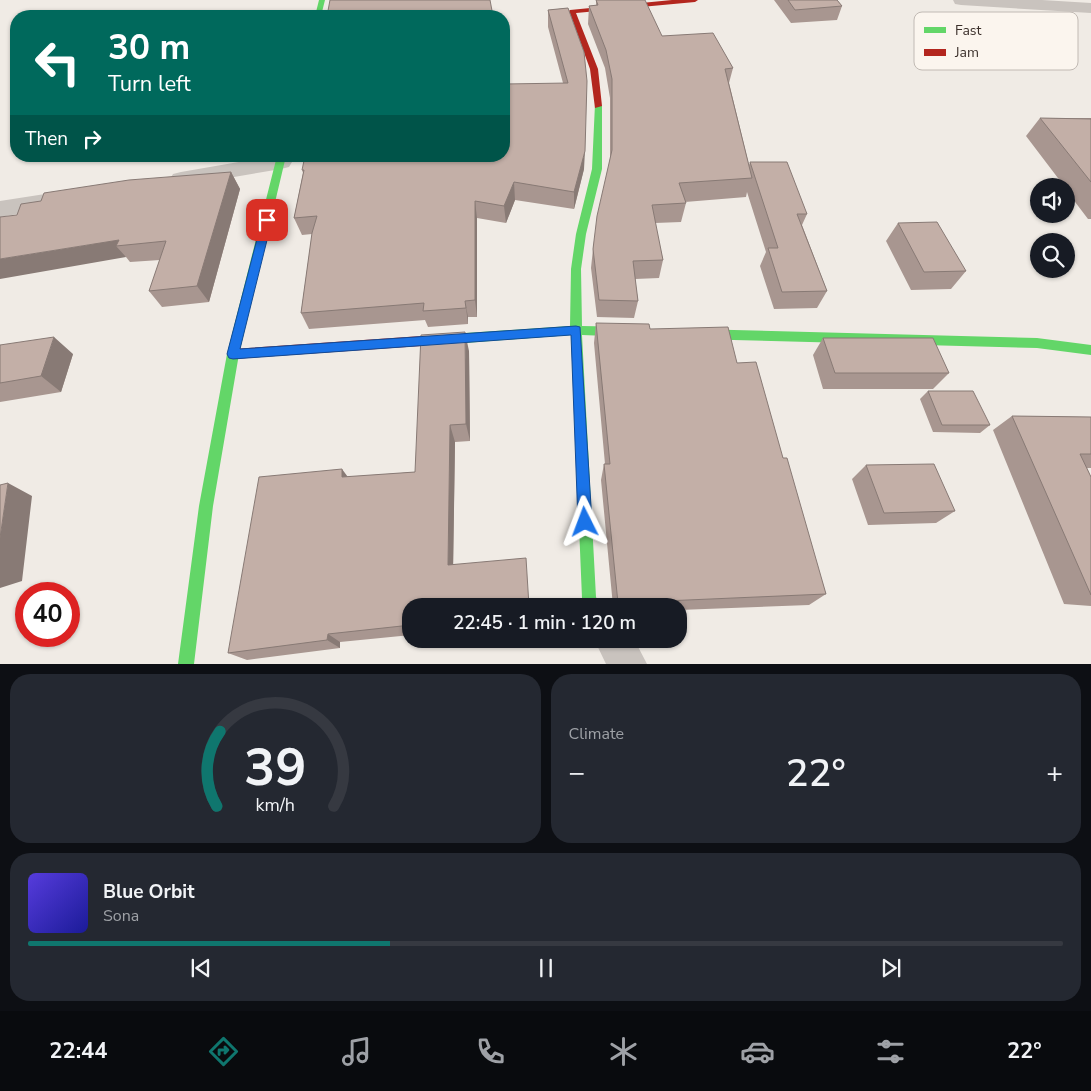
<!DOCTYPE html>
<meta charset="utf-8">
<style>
body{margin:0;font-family:"Nunito Sans",sans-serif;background:#242831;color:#f1f3f6;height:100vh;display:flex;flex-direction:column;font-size:19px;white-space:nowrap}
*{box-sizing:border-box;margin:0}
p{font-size:16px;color:#9ea1a6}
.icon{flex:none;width:28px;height:28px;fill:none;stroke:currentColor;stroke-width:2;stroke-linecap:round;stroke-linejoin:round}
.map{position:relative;height:664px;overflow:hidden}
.sheet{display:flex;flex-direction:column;gap:10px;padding:10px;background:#0d0f14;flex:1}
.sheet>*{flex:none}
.banner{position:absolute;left:10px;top:10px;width:500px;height:152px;border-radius:20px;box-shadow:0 1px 4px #0004;background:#00695c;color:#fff;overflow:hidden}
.controls{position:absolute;left:1030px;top:178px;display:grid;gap:10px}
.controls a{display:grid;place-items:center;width:45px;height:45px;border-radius:50%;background:#171b24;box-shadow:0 1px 4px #0004;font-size:25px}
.speed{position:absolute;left:15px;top:582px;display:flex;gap:10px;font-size:25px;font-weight:700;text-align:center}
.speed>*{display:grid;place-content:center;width:65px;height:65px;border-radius:50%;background:#171b24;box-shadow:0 1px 4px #0004;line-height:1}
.speed .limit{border:8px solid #d22;background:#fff;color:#111}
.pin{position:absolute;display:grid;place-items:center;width:42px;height:42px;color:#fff;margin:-21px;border-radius:10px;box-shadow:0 2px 8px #0006}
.me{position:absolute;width:55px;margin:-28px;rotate:357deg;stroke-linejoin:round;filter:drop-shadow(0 0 4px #0008)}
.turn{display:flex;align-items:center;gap:18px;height:105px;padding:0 15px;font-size:22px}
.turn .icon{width:65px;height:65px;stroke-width:2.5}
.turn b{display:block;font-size:35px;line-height:42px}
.then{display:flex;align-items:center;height:48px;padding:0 15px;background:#0003;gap:10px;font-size:19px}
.big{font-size:38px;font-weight:600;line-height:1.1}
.sheet .widget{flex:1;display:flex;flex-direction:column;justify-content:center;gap:8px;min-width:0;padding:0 18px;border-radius:20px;background:#242831}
.sheet .dial{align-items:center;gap:0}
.dial svg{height:130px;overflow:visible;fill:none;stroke:#363941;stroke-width:7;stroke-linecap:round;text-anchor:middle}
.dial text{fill:#f1f3f6;stroke:none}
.song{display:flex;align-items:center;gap:15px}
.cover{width:60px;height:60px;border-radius:8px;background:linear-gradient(135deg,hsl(250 70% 55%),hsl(240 70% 35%))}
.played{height:5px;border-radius:2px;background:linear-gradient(90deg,#0f766e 35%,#363941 35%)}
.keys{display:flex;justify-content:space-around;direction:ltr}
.heat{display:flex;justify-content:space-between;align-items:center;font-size:28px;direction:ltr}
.sheet .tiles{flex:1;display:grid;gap:10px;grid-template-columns:1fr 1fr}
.widget:last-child{grid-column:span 2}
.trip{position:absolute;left:402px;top:598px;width:285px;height:50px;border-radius:20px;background:#171b24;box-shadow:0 1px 4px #0004;font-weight:600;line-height:50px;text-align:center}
.menu{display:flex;height:80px;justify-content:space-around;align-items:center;background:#090b0e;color:#9ea1a6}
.menu .icon{width:35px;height:35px}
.menu .active{color:#0f766e}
.menu b{font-size:22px;color:#f1f3f6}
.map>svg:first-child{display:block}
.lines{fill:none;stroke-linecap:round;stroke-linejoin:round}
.street{fill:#c9c3be;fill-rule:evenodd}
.fast{fill:#63d668;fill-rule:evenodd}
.jam{fill:#b3261e;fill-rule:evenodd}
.wall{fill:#a89690}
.shaded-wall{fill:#887a75}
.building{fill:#c3afa7;stroke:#887a75}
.route{fill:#1a73e8;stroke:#114b97}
.key{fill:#fbf5ee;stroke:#c1bab4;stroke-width:1}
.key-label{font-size:14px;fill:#3b302b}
</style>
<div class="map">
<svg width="1091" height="664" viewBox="0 0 1091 664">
<rect width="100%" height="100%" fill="#f0ebe5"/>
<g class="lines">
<path class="street" d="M 953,0 L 1042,0 L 1091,3 L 1091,13 L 961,5 L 955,4 Z
M 273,156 L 289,157 L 292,162 L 289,167 L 281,169 L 181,186 L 173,184 L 170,179 L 173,174 L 181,172 Z
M 58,192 L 66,194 L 70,200 L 66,206 L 0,217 L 0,201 Z
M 594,639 L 634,639 L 647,664 L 606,664 Z"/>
<path class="fast" d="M 319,0 L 325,0 L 321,16 L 315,16 Z
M 595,104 L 602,106 L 602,169 L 586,234 L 581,269 L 582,326 L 633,327 L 637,329 L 639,332 L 637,335 L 633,337 L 582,335 L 596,597 L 600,606 L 585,606 L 582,598 L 571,335 L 465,343 L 461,341 L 459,338 L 461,335 L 465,333 L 570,326 L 571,269 L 576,234 L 592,169 Z
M 277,156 L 286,156 L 239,354 L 213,506 L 194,664 L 178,664 L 199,506 L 227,354 Z
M 693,329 L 1037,338 L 1091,345 L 1091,355 L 1037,348 L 693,339 L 689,337 L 687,334 L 689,331 Z"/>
<path class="jam" d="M 672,0 L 698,0 L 695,2 L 576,13 L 598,69 L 602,106 L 595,108 L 590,69 L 569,11 L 570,10 Z
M 465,333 L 469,335 L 471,338 L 469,341 L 465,343 L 233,359 L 229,357 L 227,354 L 229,351 L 233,349 Z"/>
</g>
<path class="wall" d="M 596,0 L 662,36 L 733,68 L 729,83 L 749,165 L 750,162 L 807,214 L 802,225 L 827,291 L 817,308 L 774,309 L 760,266 L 766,252 L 747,192 L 746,197 L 685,202 L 686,203 L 681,222 L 655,223 L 663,260 L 659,278 L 635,279 L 638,301 L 634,318 L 597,317 L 591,268 L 593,249 L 610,159 L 610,98 L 605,68 L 588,24 L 589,6 L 596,5 Z
M 774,0 L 837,0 L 842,6 L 837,20 L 791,23 Z
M 568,8 L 584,169 L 574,209 L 515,200 L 506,223 L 477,218 L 477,317 L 468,317 L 468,324 L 428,327 L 425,320 L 309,329 L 301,313 L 312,234 L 302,235 L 294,218 L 303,173 L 302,170 L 563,83 L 548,27 L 548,10 Z
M 1040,118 L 1091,118 L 1091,219 L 1088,219 L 1066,190 L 1066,186 L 1064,186 L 1026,136 Z
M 231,172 L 240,189 L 209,302 L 162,307 L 149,291 L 160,260 L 130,262 L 126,257 L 17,215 Z
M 898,223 L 966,271 L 951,289 L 911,290 L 886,241 Z
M 596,323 L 650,329 L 737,363 L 783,458 L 826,594 L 809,605 L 679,610 L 679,606 L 613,606 L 601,480 L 604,464 L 605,464 L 594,343 Z
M 823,338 L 949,373 L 933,389 L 823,389 L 813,355 Z
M 0,345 L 73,354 L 61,392 L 0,402 Z
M 469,351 L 470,441 L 455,442 L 453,564 L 527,570 L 411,606 L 411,635 L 340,642 L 340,648 L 247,660 L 228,653 L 348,477 L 415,472 Z
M 928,391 L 990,425 L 980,433 L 933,432 L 920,399 Z
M 1012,416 L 1091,417 L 1091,468 L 1087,468 L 1091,477 L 1091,606 L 1064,604 L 993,430 Z
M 866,465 L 955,511 L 936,523 L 868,525 L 852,479 Z"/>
<path class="shaded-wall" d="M 585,151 L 584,169 L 574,209 L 574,192 Z
M 231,172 L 240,189 L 209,302 L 197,286 Z
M 514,182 L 515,200 L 506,223 L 504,206 Z
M 475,201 L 477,218 L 477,317 L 475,300 Z
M 119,240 L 116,246 L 126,257 L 0,279 L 0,259 Z
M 465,301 L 468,317 L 468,324 L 466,308 Z
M 465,332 L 469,351 L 470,441 L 466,424 Z
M 54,337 L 73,354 L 61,392 L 41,376 Z
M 450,425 L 455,442 L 453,576 L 448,565 Z
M 342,469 L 353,484 L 342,477 Z
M 8,483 L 32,496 L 22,581 L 0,588 L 0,538 Z
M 328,634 L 340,642 L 340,648 L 327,640 Z"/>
<path class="building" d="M 330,0 L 490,0 L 493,16 L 327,16 Z
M 596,0 L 645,0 L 662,36 L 713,33 L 733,68 L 725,69 L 752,178 L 679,183 L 686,203 L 652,205 L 663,260 L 633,261 L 638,301 L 599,300 L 593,249 L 597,216 L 612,150 L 612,79 L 606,50 L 589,6 L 598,5 Z
M 788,0 L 837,0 L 842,6 L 795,10 Z
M 568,8 L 584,52 L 587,81 L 585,151 L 574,192 L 514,182 L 504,206 L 475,201 L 475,300 L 465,301 L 466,308 L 423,311 L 424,303 L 301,313 L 312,233 L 317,216 L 294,218 L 304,170 L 302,170 L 305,156 L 504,156 L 504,84 L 568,83 L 548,10 Z
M 1040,118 L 1091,119 L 1091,182 Z
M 750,162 L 787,162 L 807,214 L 797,214 L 827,291 L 782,292 L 768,248 L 778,248 Z
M 231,172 L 197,286 L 149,291 L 166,241 L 116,246 L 119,240 L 0,259 L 0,217 L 17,215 L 21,204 L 41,201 L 44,193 L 129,180 Z
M 937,222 L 966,271 L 924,272 L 898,223 Z
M 596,323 L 649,324 L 650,329 L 728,327 L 737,363 L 756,362 L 783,458 L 787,458 L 826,594 L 618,603 L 604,464 L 610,464 Z
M 465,332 L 466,424 L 450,425 L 448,565 L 526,558 L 529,606 L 411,606 L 411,625 L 328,634 L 327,640 L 228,653 L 259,477 L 342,469 L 342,477 L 415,472 L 421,335 Z
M 54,337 L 41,376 L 0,383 L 0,345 Z
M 823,338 L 933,338 L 949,373 L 835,373 Z
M 928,391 L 973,391 L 990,425 L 942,425 Z
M 1012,416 L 1091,417 L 1091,454 L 1080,454 L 1091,477 L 1091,595 Z
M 934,464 L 955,511 L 884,513 L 866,465 Z
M 8,483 L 0,538 L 0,485 Z"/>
<path class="route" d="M 267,216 L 272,220 L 240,349 L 576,326 L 580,327 L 592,522 L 590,527 L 585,529 L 580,527 L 578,522 L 571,335 L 233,359 L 229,358 L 227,354 L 262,220 Z"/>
<rect x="914" y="12" width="164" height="58" rx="8" class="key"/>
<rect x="924" y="27" width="22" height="6" fill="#63d668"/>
<rect x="924" y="49" width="22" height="7" fill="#b3261e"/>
<g class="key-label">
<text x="955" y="35">Fast</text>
<text x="955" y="57">Jam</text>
</g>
</svg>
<div class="controls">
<a><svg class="icon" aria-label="sound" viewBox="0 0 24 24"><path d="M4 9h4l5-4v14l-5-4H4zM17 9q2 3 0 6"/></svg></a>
<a><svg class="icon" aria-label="search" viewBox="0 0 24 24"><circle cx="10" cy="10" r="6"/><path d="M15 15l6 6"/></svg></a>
</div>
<div class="speed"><div class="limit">40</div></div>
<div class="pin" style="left:267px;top:220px;background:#d93025"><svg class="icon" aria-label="arrive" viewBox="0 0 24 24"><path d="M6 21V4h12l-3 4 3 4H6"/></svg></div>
<svg class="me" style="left:585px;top:522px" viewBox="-20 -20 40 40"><path d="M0-17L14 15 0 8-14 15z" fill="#1a73e8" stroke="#fff" stroke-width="4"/></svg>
<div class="trip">22:45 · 1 min · 120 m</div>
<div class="banner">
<div class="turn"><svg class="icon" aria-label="left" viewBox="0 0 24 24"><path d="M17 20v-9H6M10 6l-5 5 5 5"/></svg><div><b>30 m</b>Turn left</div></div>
<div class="then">Then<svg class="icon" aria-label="right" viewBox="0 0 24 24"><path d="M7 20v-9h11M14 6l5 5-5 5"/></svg></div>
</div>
</div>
<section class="sheet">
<div class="tiles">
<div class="widget dial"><svg viewBox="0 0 100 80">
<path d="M14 69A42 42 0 1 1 86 69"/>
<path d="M14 69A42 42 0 0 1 16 23" stroke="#0f766e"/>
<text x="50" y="56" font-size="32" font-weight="700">39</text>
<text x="50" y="72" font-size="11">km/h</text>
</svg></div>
<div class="widget"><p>Climate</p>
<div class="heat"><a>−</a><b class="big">22°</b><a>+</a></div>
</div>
<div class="widget">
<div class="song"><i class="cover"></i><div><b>Blue Orbit</b><p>Sona</p></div></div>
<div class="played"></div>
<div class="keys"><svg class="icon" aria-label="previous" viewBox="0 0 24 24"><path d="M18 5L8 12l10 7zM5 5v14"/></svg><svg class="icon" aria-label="pause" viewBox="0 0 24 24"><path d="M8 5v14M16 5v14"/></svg><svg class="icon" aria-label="next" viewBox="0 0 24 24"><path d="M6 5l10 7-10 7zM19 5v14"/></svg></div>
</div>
</div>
</section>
<nav class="menu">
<b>22:44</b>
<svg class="icon active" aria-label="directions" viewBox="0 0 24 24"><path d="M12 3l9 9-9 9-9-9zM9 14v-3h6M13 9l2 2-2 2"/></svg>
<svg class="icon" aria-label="music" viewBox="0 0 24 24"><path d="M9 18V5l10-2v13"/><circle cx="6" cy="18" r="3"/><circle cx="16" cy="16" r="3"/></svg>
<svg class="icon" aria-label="phone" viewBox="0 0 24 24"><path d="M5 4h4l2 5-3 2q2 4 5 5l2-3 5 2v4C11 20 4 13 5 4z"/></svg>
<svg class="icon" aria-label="climate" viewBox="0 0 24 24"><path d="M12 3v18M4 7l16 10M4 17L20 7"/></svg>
<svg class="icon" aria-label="car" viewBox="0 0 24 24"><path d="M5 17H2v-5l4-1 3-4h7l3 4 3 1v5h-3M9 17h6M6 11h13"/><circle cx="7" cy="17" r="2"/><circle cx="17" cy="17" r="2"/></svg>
<svg class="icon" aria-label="filters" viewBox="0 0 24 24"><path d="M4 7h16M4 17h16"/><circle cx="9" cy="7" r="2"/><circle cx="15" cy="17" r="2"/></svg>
<b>22°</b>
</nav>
